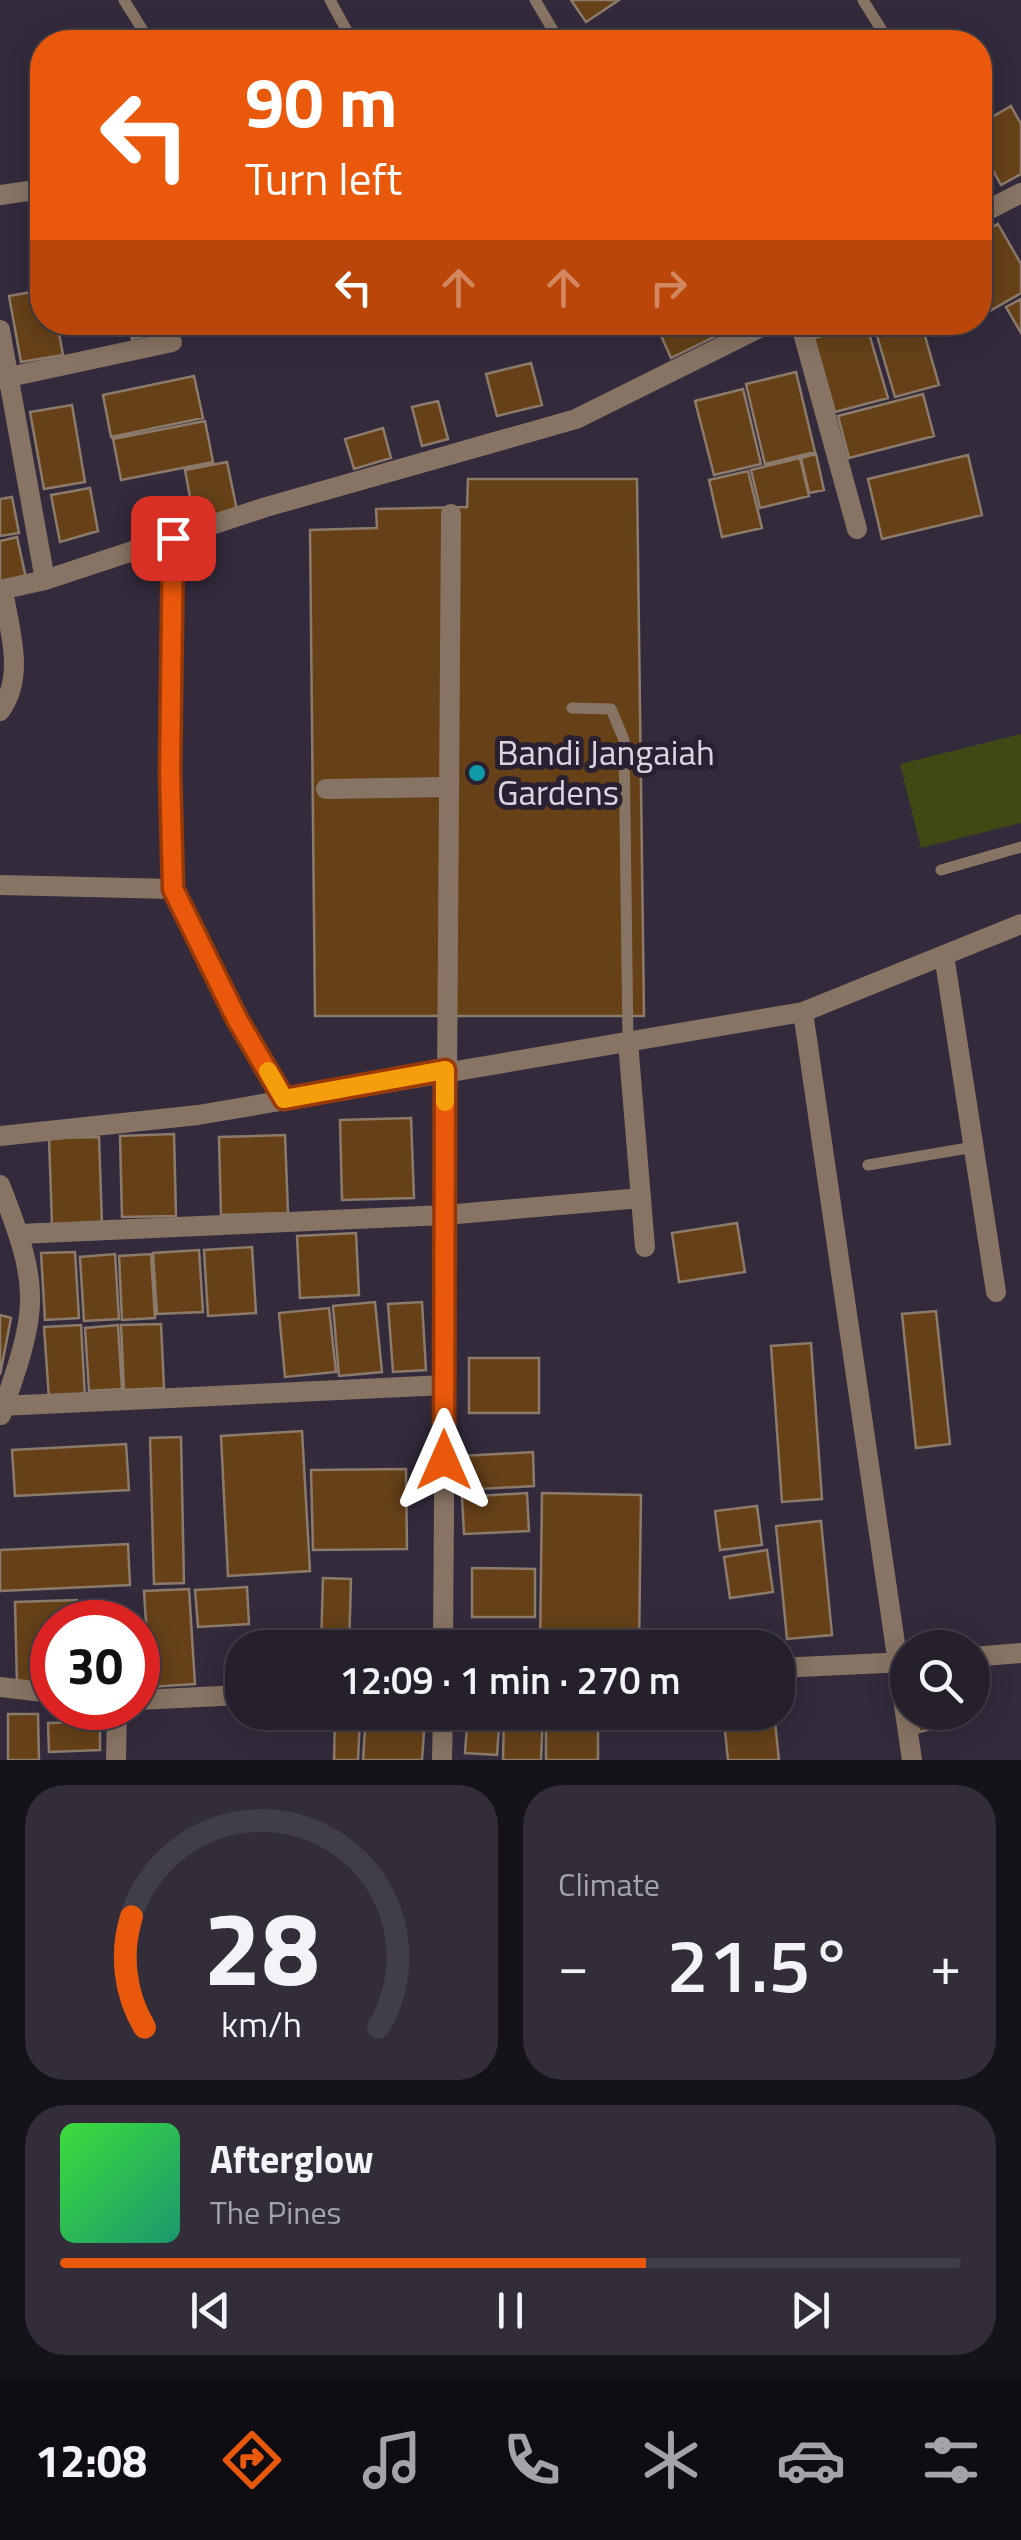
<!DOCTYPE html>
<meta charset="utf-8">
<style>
body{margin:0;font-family:"Titillium Web",sans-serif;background:#322d39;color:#f1f3f6;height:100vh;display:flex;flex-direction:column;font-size:38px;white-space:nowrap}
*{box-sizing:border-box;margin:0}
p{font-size:32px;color:#a4a3aa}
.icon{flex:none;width:55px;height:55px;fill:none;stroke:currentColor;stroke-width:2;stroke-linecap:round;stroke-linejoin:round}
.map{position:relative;height:1760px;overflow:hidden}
.sheet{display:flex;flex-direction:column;gap:25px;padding:25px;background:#151219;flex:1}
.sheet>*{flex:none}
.banner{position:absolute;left:30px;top:30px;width:962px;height:305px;border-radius:40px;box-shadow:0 5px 25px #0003,0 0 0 2px #423e49;background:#ea580c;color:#fff;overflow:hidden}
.buttons{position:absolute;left:890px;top:1630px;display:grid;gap:20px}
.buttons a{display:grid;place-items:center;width:100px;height:100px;border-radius:50%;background:#26202d;box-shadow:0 5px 25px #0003,0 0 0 2px #423e49;font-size:50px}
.speed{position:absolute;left:30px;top:1600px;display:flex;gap:20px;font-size:50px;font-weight:700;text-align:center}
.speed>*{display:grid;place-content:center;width:130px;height:130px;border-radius:50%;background:#26202d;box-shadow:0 5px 25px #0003,0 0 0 2px #423e49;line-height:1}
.speed .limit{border:15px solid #d22;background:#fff;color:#111}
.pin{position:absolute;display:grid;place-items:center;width:85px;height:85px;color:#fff;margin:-42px;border-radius:20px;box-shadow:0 5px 15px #0006}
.me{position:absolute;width:110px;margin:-55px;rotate:0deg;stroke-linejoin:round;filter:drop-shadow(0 0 8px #0008)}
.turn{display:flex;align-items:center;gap:35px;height:210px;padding:0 50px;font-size:45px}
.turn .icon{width:130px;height:130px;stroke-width:2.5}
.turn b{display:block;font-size:70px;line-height:85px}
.lanes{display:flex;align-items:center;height:95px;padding:0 50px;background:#0003;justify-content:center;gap:50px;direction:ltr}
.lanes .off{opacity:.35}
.big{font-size:75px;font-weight:600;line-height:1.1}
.sheet .tile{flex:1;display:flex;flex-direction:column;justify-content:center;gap:15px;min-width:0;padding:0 35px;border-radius:40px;background:#322d39}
.sheet .dial{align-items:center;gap:0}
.dial svg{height:260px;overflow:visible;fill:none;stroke:#423e49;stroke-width:7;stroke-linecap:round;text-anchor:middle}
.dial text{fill:#f1f3f6;stroke:none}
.song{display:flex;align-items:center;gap:30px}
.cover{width:120px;height:120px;border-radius:15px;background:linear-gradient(135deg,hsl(120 70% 55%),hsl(160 70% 35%))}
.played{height:10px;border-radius:5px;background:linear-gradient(90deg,#ea580c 65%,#423e49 65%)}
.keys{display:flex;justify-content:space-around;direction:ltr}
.heat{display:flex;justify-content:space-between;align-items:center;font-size:55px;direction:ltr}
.sheet .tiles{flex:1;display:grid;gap:25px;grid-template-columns:1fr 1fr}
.tile:last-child{grid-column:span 2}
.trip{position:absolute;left:225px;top:1630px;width:570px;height:100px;border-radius:40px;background:#26202d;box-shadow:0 5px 25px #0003,0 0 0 2px #423e49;font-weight:600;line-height:100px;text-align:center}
.dock{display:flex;height:160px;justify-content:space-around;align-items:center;background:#0f0d12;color:#a4a3aa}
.dock .icon{width:70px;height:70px}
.dock .on{color:#ea580c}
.dock b{font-size:45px;color:#f1f3f6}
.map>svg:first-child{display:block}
.green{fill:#404814}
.building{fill:#664118;stroke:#8c7b6b;stroke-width:2.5}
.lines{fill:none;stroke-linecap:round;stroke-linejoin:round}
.service{stroke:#887464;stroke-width:11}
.minor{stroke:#887464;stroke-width:20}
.route-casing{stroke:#983908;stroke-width:25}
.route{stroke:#ea580c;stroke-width:18}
.slow{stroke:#f59e0b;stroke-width:18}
.culture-dot{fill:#0f9aa8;stroke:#292131;stroke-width:4}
.labels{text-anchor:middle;stroke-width:10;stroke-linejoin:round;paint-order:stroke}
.poi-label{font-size:35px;fill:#dad5e0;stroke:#292131;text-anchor:start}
</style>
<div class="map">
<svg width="1021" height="1760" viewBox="0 0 1021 1760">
<rect width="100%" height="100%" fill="#332b3c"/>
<path class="green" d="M 1021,734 L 1021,823 L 921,848 L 900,764 Z"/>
<path class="building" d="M 571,0 L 619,0 L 586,22 Z
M 1011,106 L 1021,124 L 1021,174 L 1001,185 L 980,147 L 980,124 Z
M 998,224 L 1021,264 L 1021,293 L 988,312 L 980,298 L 980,234 Z
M 42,290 L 42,322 L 57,322 L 63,355 L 21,362 L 9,296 Z
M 1021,299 L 1021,333 L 1006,307 Z
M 127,322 L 161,322 L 163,331 L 132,339 Z
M 655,322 L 717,322 L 722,333 L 671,358 Z
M 873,322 L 921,322 L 939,385 L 895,397 Z
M 866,323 L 888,398 L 835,412 L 814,338 Z
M 531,363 L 542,405 L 497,416 L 486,374 Z
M 796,372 L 815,452 L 765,464 L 746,384 Z
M 194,376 L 203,418 L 111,437 L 103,395 Z
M 743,389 L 761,464 L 714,475 L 695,401 Z
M 923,394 L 934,436 L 849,458 L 838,416 Z
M 438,401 L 448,439 L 422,446 L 412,407 Z
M 72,405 L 85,482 L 44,489 L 30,412 Z
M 205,421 L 213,462 L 121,480 L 113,439 Z
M 383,428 L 391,458 L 354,469 L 345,439 Z
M 816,454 L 824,490 L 809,493 L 801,458 Z
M 968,455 L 982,515 L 882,539 L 868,479 Z
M 800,458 L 809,496 L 760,508 L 751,470 Z
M 227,462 L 238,515 L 195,524 L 185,470 Z
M 748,471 L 762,528 L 722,537 L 709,480 Z
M 468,479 L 637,479 L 644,1016 L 315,1016 L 310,530 L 377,528 L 376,509 L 467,507 Z
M 90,488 L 98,531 L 60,542 L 51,495 Z
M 12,497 L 19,533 L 0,536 L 0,499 Z
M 17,537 L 26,578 L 0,584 L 0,541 Z
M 411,1118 L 414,1198 L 342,1200 L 340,1120 Z
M 174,1134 L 176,1216 L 122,1217 L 120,1136 Z
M 285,1135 L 288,1213 L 221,1215 L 219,1137 Z
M 99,1137 L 102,1224 L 52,1225 L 49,1138 Z
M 737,1223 L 745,1272 L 679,1282 L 672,1233 Z
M 356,1233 L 359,1295 L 300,1298 L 297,1236 Z
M 252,1247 L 256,1313 L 208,1316 L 204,1250 Z
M 199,1250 L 203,1312 L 157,1314 L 153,1253 Z
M 75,1252 L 79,1318 L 45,1320 L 41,1253 Z
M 115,1254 L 119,1319 L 84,1321 L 80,1257 Z
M 151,1254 L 155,1318 L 122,1320 L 119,1256 Z
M 375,1302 L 382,1372 L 339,1376 L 333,1306 Z
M 422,1302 L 426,1370 L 393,1372 L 388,1304 Z
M 329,1308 L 336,1372 L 285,1377 L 279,1313 Z
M 936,1311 L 950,1444 L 916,1448 L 902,1314 Z
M 0,1315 L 11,1318 L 0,1375 Z
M 161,1324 L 164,1388 L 124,1390 L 121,1325 Z
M 81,1325 L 85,1397 L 49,1399 L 44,1327 Z
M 118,1325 L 122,1389 L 89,1391 L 85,1328 Z
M 811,1343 L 822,1499 L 782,1502 L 771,1346 Z
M 469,1358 L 539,1358 L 539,1413 L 469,1413 Z
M 302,1431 L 310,1571 L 228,1576 L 221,1436 Z
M 181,1437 L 184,1583 L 154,1584 L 150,1438 Z
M 126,1444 L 129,1490 L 15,1496 L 12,1450 Z
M 533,1452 L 534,1486 L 464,1490 L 461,1456 Z
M 406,1469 L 407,1549 L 313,1550 L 311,1470 Z
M 527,1493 L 529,1531 L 464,1534 L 462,1497 Z
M 542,1493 L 641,1495 L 639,1648 L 540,1648 Z
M 757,1506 L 762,1545 L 720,1550 L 715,1511 Z
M 821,1521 L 832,1635 L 787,1639 L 776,1526 Z
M 128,1544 L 130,1585 L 0,1591 L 0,1550 Z
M 767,1550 L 773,1592 L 730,1598 L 724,1557 Z
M 472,1568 L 535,1569 L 535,1617 L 472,1617 Z
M 323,1578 L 351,1579 L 349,1648 L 321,1648 Z
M 247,1587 L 249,1624 L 198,1627 L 195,1590 Z
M 189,1589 L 195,1684 L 150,1687 L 144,1591 Z
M 77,1600 L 78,1622 L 52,1622 L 52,1683 L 17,1684 L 15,1602 Z
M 373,1631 L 429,1631 L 429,1648 L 373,1648 Z
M 461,1639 L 527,1639 L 527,1648 L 462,1648 Z
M 468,1712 L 500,1712 L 497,1755 L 465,1753 Z
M 504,1712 L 543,1712 L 541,1760 L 503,1760 Z
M 546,1712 L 598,1712 L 598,1760 L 546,1760 Z
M 723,1712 L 774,1712 L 779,1760 L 728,1760 Z
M 915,1712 L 933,1712 L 936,1728 L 919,1732 Z
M 8,1714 L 38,1714 L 39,1760 L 8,1760 Z
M 366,1714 L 425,1718 L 422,1760 L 363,1760 Z
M 335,1717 L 360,1718 L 358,1760 L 334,1760 Z
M 100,1722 L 100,1750 L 49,1752 L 48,1723 Z"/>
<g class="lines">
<path class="service" d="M 124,0 L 150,42
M 330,0 L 353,42
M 535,0 L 560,42
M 863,0 L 889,42
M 572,708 L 611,709 L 624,740 L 628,1042
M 941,870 L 1021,847
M 868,1165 L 974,1147"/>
<path class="minor" d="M 0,195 L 42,189
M 980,214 L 1021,193
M 800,322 L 857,529
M 0,330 L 45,580 L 0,590
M 0,379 L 172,342
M 173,538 L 170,772 L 173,889 L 237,1019 L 284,1099
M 45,580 L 266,507 L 576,419 L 771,322
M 0,711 C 26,676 9,629 3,590
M 326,789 L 448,787
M 0,885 L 173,889
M 944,955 L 996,1292
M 803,1012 L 912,1760
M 628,1042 L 645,1247
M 0,1136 L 198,1115 L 803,1012 L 1021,924
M 0,1185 C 42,1291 38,1308 1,1415
M 19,1234 L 445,1215 L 641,1198
M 0,1406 L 445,1385
M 443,1648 L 451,514
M 972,1657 L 1021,1653
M 778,1668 L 906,1662
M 0,1687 L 52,1693
M 138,1700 L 242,1695
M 116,1760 L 117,1708
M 442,1760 L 443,1712"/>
</g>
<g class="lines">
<defs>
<path id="route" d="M 173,538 L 170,772 L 173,889 L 237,1019 L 284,1099 L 445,1070 L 444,1460"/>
</defs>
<use href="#route" class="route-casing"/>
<use href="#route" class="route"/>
<path class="slow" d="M 268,1071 L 284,1099 L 445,1070 L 445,1102"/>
</g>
<circle class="culture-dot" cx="477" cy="773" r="10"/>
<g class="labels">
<g class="poi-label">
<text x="497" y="765">Bandi Jangaiah<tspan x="497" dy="40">Gardens</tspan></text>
</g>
</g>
</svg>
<div class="buttons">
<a><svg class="icon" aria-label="search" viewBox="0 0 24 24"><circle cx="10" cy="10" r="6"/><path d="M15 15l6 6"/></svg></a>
</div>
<div class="speed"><div class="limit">30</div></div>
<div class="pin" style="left:173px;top:538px;background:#d93025"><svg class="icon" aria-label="arrive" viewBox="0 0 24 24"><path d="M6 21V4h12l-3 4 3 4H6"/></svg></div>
<svg class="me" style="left:444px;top:1460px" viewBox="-20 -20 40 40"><path d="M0-17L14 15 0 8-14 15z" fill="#ea580c" stroke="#fff" stroke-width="4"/></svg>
<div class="trip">12:09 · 1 min · 270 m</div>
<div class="banner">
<div class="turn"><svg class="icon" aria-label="left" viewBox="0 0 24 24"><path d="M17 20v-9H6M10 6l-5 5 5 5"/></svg><div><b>90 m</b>Turn left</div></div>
<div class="lanes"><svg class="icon" aria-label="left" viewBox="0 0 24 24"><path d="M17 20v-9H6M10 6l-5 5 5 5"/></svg><svg class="icon off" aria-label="ahead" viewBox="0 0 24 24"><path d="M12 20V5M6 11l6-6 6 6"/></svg><svg class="icon off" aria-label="ahead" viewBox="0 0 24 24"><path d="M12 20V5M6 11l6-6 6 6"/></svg><svg class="icon off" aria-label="right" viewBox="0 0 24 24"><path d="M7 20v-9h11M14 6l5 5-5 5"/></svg></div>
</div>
</div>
<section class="sheet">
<div class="tiles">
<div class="tile dial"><svg viewBox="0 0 100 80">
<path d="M14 69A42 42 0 1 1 86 69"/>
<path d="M14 69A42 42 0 0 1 10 35" stroke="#ea580c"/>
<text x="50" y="56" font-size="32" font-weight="700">28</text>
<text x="50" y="72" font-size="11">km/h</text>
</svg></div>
<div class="tile"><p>Climate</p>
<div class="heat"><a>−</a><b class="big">21.5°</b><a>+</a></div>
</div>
<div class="tile">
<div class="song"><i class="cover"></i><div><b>Afterglow</b><p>The Pines</p></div></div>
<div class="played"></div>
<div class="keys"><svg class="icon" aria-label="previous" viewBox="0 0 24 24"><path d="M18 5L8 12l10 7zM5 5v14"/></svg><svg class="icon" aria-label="pause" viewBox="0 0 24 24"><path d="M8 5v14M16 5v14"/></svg><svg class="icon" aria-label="next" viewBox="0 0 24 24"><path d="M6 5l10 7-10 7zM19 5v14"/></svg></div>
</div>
</div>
</section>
<nav class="dock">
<b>12:08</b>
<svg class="icon on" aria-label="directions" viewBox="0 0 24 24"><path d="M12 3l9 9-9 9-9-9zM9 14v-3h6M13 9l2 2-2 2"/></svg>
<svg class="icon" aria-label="music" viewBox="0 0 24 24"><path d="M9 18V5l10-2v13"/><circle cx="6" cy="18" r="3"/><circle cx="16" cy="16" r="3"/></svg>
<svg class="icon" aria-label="phone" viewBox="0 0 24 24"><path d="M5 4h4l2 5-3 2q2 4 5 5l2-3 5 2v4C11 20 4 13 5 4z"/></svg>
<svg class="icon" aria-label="climate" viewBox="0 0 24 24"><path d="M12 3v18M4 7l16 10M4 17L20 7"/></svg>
<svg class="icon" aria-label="car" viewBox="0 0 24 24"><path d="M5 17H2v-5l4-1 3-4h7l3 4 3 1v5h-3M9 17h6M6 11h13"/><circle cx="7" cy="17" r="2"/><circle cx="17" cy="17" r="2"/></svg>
<svg class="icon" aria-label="filters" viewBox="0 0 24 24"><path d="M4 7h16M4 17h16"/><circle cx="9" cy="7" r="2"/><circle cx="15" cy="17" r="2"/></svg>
</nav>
